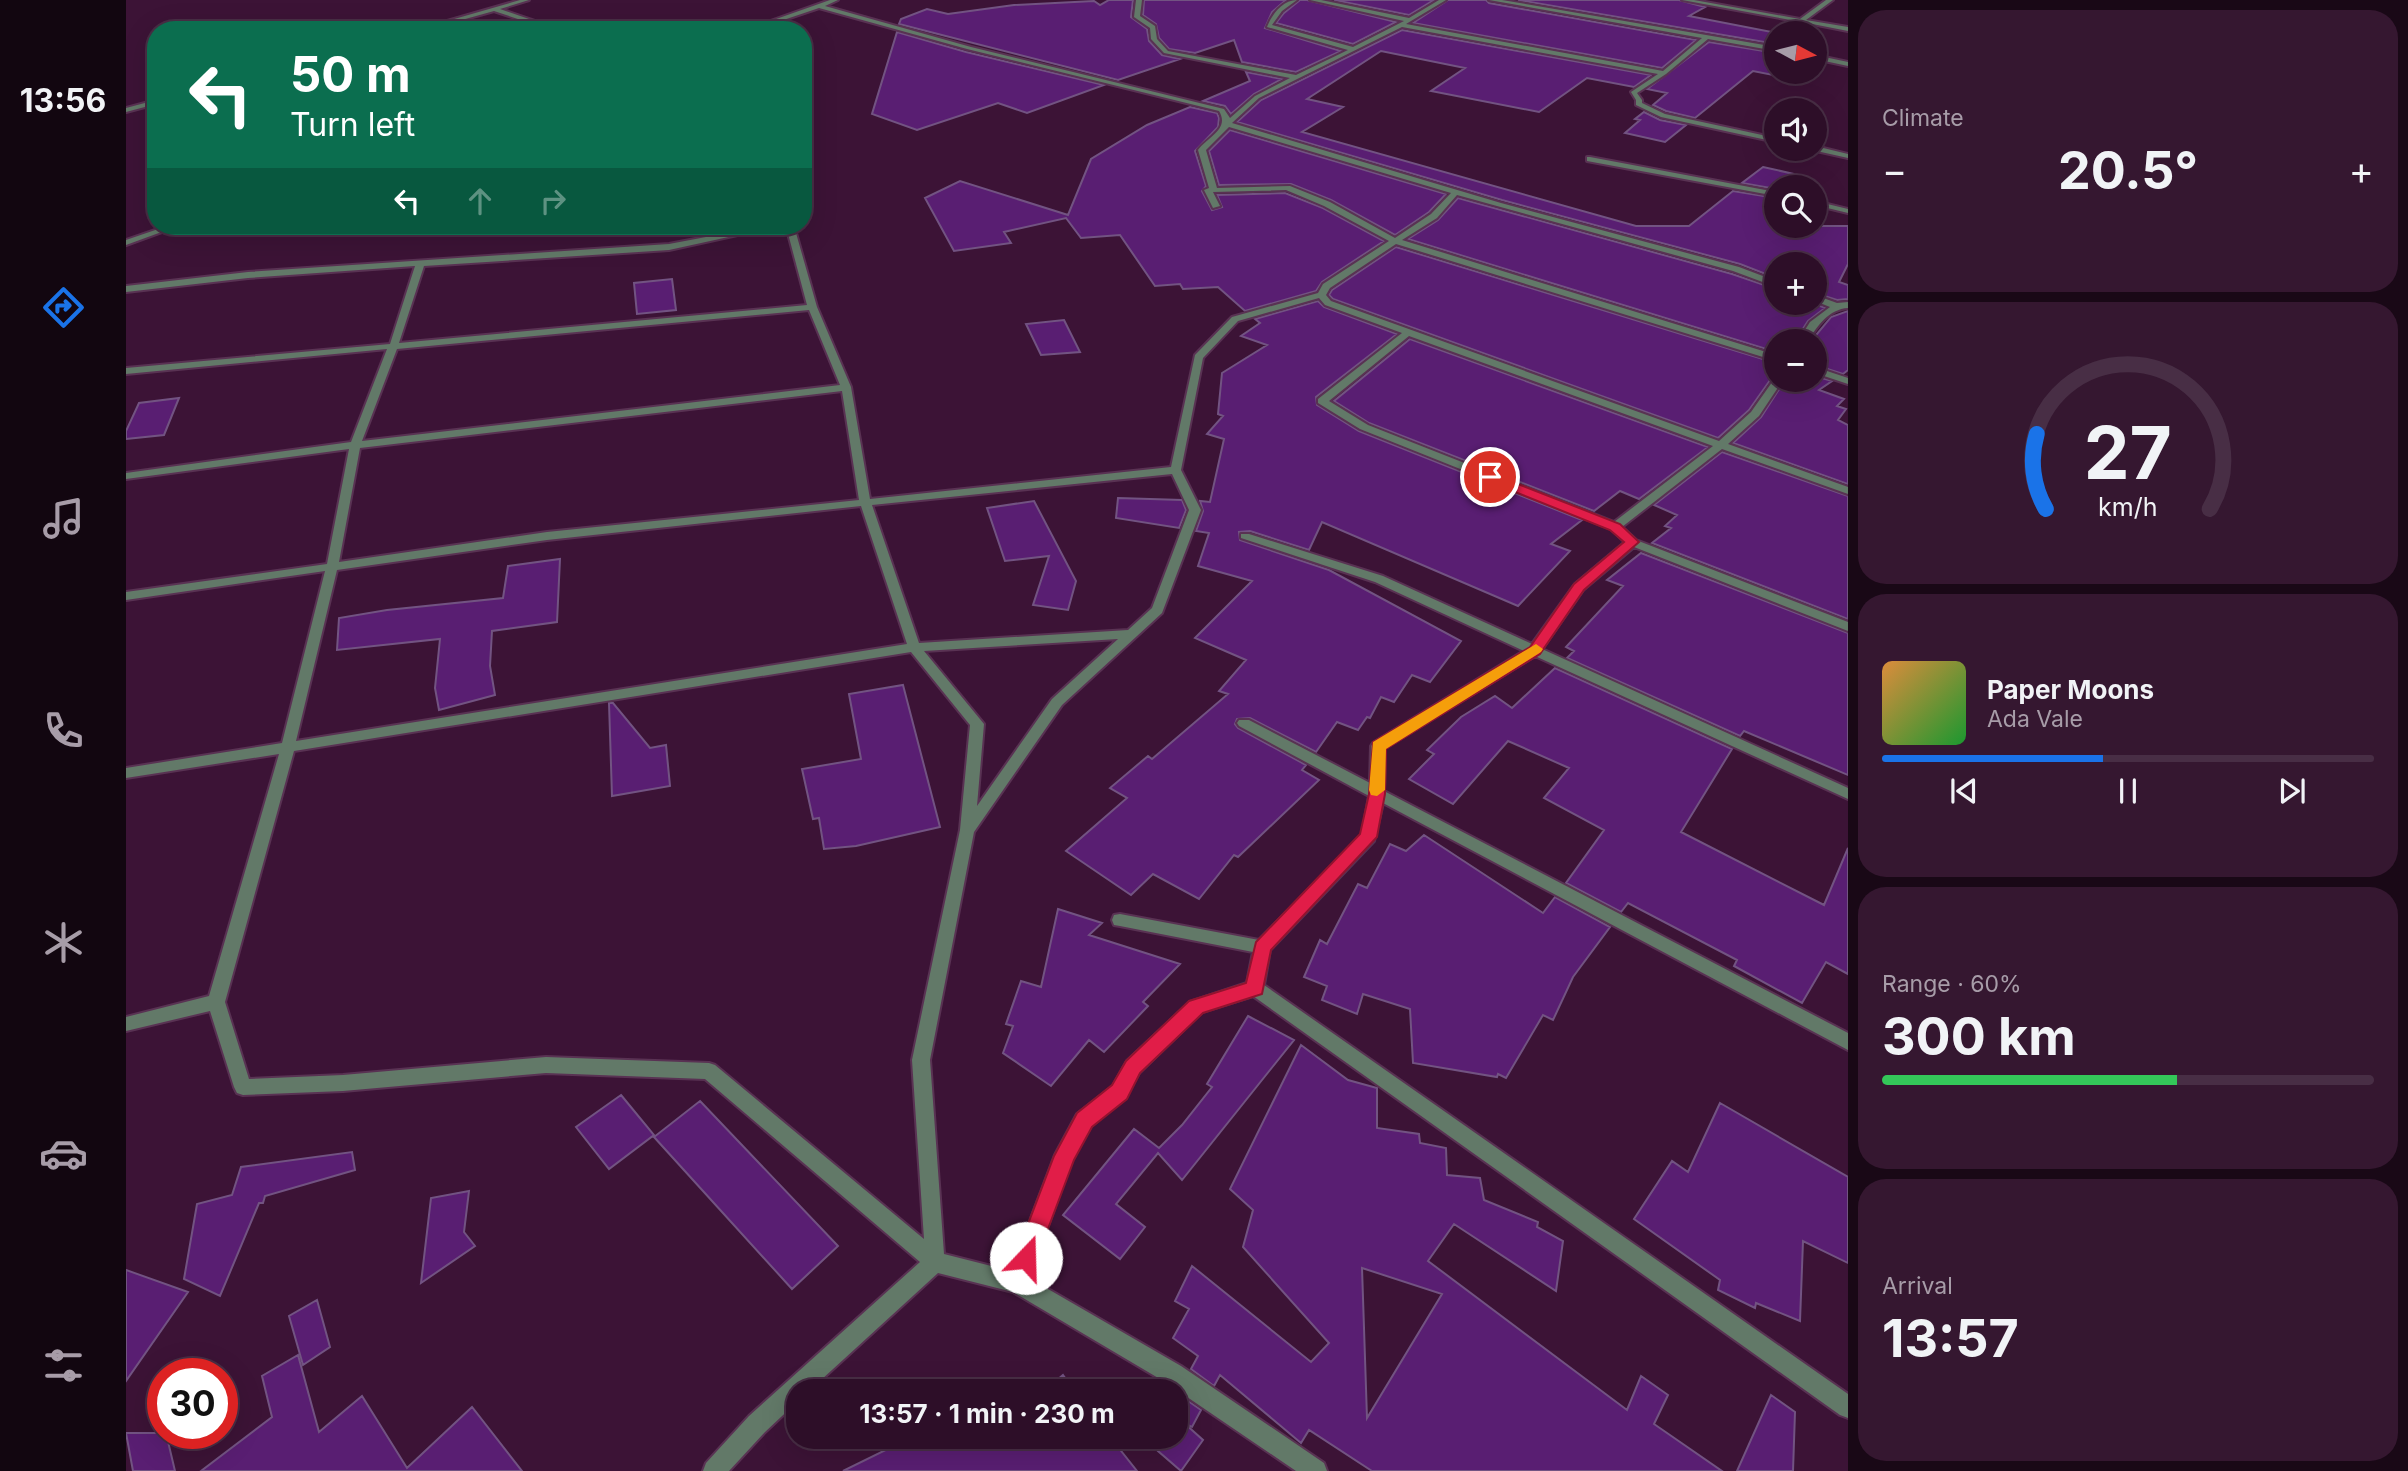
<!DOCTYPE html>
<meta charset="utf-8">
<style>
body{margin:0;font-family:Inter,sans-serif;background:#351730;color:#f1f3f6;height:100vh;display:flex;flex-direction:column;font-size:26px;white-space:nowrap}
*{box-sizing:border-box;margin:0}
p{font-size:23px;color:#a79ca8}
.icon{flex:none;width:38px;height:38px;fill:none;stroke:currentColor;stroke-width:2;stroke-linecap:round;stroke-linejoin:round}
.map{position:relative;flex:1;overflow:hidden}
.panel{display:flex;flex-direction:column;gap:10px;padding:10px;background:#190816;width:560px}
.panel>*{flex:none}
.top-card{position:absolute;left:21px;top:21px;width:665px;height:214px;border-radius:28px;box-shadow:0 7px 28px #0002,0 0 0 2px #482e45;background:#0b6e4f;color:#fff;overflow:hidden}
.needle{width:46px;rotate:97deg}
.controls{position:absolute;left:1638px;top:21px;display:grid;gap:14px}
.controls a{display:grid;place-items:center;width:63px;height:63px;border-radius:50%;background:#2d0e28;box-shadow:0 7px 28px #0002,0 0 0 2px #482e45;font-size:35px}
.speed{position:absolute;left:21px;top:1358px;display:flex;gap:14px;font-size:35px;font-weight:700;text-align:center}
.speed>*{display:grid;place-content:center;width:91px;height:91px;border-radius:50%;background:#2d0e28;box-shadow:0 7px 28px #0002,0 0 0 2px #482e45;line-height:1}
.speed .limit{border:10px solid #d22;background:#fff;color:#111}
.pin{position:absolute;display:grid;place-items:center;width:60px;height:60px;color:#fff;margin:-30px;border:4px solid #fff;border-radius:50%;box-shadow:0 2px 7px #0007}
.me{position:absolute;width:77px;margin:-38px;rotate:21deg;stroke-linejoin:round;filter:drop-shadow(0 0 5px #0008)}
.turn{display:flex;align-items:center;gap:24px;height:147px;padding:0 28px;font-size:32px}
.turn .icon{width:91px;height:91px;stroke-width:2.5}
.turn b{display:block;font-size:49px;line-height:60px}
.lanes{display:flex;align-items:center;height:66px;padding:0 28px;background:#0003;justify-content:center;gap:35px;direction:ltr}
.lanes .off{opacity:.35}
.big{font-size:52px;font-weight:700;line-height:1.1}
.panel .widget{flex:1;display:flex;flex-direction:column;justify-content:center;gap:10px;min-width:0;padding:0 24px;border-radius:28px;background:#351730}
.panel .dial{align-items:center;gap:0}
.dial svg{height:182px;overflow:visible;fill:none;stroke:#482e45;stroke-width:7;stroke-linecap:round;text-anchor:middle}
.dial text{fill:#f1f3f6;stroke:none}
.song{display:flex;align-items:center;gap:21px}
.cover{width:84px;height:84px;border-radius:10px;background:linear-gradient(135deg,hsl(30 70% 55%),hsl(130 70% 35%))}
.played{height:7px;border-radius:4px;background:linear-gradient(90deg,#1a73e8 45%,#482e45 45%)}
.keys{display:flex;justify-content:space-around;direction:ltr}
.heat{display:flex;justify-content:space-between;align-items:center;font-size:38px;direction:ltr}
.charge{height:10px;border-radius:5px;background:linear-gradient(90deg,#34c759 60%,#482e45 0)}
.trip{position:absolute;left:660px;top:1379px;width:402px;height:70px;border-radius:28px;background:#2d0e28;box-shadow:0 7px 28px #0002,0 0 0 2px #482e45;font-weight:700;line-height:70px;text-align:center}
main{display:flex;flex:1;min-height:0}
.menu{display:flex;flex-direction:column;width:126px;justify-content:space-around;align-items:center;background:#120610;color:#a79ca8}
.menu .icon{width:49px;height:49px}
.menu .selected{color:#1a73e8}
.menu b{font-size:32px;color:#f1f3f6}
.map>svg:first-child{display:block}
.building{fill:#591e72;stroke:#725382;stroke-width:2;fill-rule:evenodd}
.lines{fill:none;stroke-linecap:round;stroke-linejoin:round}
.street-casing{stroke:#593253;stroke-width:4}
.street{fill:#627968;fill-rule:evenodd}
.route{fill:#e11d48;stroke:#92132f;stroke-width:2}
.slow{fill:#f59e0b}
</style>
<main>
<nav class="menu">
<b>13:56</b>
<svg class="icon selected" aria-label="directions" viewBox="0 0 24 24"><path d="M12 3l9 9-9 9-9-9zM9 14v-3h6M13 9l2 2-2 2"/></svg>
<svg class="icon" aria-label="music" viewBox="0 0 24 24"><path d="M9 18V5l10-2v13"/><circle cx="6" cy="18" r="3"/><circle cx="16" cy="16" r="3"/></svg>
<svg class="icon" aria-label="phone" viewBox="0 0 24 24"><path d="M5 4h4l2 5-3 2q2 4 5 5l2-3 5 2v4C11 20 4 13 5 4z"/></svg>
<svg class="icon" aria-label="climate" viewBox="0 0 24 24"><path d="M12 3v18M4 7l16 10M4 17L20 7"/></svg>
<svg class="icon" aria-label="car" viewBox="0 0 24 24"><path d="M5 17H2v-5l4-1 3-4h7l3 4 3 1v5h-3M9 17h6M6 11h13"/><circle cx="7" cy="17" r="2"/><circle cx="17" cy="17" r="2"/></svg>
<svg class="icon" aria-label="filters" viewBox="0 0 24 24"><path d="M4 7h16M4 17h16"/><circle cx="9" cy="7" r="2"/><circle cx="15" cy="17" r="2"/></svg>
</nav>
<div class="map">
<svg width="1722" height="1471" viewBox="0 0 1722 1471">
<rect width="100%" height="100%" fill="#3c1336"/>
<path class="building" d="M 983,0 L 1007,0 L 1005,17 L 1021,29 L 1023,41 L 1036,55 L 1054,59 L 992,80 L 773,24 L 775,19 L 801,9 L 822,14 L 888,5 L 968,1 L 974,5 Z
M 1018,0 L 1160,0 L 1146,12 L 1139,28 L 1215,51 L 1170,72 L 1116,62 L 1108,40 L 1069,53 L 1043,49 L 1033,38 L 1030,24 L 1017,15 Z
M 1174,0 L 1181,0 L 1270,22 L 1227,44 L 1150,23 L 1158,13 Z
M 1208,0 L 1308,0 L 1283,15 Z
M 1322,0 L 1360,0 L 1363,3 L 1570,40 L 1536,68 L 1287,23 Z
M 1392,0 L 1553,0 L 1579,7 L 1563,16 L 1651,33 L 1650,44 Z
M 1276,30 L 1525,75 L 1508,87 L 1461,78 L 1413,112 L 1305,91 L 1339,68 L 1255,51 L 1181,99 L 1217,107 L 1176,132 L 1510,226 L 1563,226 L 1607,191 L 1650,198 L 1650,210 L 1647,215 L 1650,215 L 1650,226 L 1722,226 L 1722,264 L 1713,282 L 1722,285 L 1722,299 L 1711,300 L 1689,293 L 1689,264 L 1650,264 L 1650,278 L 1614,264 L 1376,200 L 1111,122 L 1135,100 Z
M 771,32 L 840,52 L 978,85 L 901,113 L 872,103 L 791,130 L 746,114 Z
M 1583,42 L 1650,53 L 1651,72 L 1647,75 L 1627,71 L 1569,118 L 1540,111 L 1527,105 L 1541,93 L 1521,89 Z
M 1120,72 L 1156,79 L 1128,94 L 1105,114 L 1099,106 L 1077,101 L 1124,81 Z
M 1064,107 L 1091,113 L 1093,118 L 1092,127 L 1069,151 L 1080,186 L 1076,191 L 1086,210 L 1096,207 L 1091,195 L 1159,193 L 1197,208 L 1258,241 L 1196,282 L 1190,291 L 1119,311 L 1092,287 L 1057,289 L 1054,284 L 1029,286 L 994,235 L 955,238 L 940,218 L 878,232 L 885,243 L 828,251 L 799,198 L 834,181 L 942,215 L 965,159 L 1021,125 Z
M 1518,112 L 1534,120 L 1560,125 L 1539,142 L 1499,133 L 1514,120 L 1509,119 Z
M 1104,130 L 1320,194 L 1303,212 L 1269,235 L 1205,200 L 1165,184 L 1093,185 L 1083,151 Z
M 1637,167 L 1677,176 L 1668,187 L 1650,187 L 1650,189 L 1616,183 Z
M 1332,198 L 1606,274 L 1650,289 L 1650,303 L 1687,303 L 1699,308 L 1682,321 L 1669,341 L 1650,341 L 1650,352 L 1282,239 L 1312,220 Z
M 1270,247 L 1650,363 L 1650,376 L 1647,376 L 1623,410 L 1592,438 L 1207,299 L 1203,295 L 1206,290 Z
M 546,279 L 550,310 L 511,314 L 508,283 Z
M 1192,301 L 1198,307 L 1271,334 L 1190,397 L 1191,405 L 1233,431 L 1456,520 L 1425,544 L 1444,551 L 1392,606 L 1196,522 L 1183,550 L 1124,531 L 1113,532 L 1114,540 L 1203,570 L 1335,641 L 1304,682 L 1286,675 L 1268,702 L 1255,697 L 1244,718 L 1241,717 L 1232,730 L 1211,722 L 1190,752 L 1124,718 L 1111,719 L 1109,724 L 1112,728 L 1180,765 L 1176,770 L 1193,780 L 1112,857 L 1108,855 L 1073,899 L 1027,874 L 1005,895 L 940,851 L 1001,798 L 984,788 L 1022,756 L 1026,759 L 1102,694 L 1093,691 L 1120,660 L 1069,638 L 1126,581 L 1072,566 L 1083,533 L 1070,531 L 1077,511 L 1074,501 L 1084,502 L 1098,439 L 1081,434 L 1097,416 L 1092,414 L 1096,373 L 1141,345 L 1115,336 L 1134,323 L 1129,319 Z
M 1722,311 L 1722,370 L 1717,374 L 1689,365 L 1689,341 L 1685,341 L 1705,317 Z
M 938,320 L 954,352 L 915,355 L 900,324 Z
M 1284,339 L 1582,447 L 1513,499 L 1494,491 L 1468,511 L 1243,423 L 1208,401 Z
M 1689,376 L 1706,381 L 1693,390 L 1718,399 L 1711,406 L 1720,409 L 1712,420 L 1722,425 L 1722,484 L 1607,443 L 1635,417 L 1659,380 L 1689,380 Z
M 53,398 L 38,435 L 0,439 L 0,431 L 13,403 Z
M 1596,452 L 1722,496 L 1722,619 L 1526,543 L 1545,528 L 1539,526 L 1551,515 L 1528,505 Z
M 992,498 L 1056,500 L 1060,510 L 1053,528 L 990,518 Z
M 908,501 L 950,581 L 942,610 L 907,605 L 923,556 L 879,561 L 861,508 Z
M 1515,553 L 1722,633 L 1722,775 L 1618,731 L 1614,736 L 1441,658 L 1448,651 L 1440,647 L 1497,586 L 1481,580 Z
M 434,559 L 431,622 L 366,631 L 364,666 L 369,695 L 313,710 L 309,688 L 314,639 L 211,650 L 213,618 L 261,610 L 377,598 L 382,566 Z
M 1429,668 L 1606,749 L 1555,832 L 1698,905 L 1722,848 L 1722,974 L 1700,962 L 1676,1003 L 1608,966 L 1611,960 L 1502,903 L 1495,912 L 1440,883 L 1478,830 L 1418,798 L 1443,768 L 1382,741 L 1327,804 L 1283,779 L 1308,754 L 1301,750 L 1335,717 L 1369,696 L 1386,708 Z
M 777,685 L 814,827 L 730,846 L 698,849 L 693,818 L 687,819 L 676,769 L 735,759 L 723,694 Z
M 483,703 L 487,703 L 524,748 L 540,745 L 544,786 L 486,796 Z
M 1298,835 L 1417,913 L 1429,897 L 1484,927 L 1447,977 L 1427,1020 L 1417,1015 L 1380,1078 L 1372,1074 L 1371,1077 L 1287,1063 L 1284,1009 L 1237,994 L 1231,1014 L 1196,1000 L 1201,986 L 1178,977 L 1194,940 L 1201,944 L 1232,884 L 1241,888 L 1264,844 L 1280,851 Z
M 932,909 L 976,923 L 963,935 L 1054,964 L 1017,1002 L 1022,1006 L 978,1052 L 963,1040 L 925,1086 L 877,1053 L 887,1026 L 880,1024 L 895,981 L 915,987 Z
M 1122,1016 L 1168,1040 L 1056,1180 L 1032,1153 L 990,1204 L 1019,1227 L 994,1259 L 937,1215 L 1008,1129 L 1033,1148 L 1056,1125 L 1086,1087 L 1081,1084 Z
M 1175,1045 L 1222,1080 L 1251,1088 L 1251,1128 L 1293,1134 L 1294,1143 L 1320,1148 L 1321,1175 L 1354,1178 L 1358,1200 L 1412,1222 L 1411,1227 L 1437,1241 L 1430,1291 L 1328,1224 L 1302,1261 L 1501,1410 L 1515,1376 L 1542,1395 L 1528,1424 L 1596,1471 L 1246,1471 L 1183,1430 L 1175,1443 L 1094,1375 L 1088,1386 L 1065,1369 L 1072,1356 L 1047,1338 L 1063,1309 L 1049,1301 L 1066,1266 L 1185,1362 L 1203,1343 L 1117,1247 L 1127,1210 L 1104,1189 ZM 1236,1268 L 1316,1294 L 1241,1418 Z
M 495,1095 L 528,1135 L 483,1169 L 450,1127 Z
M 574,1101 L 712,1246 L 666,1289 L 528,1137 Z
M 1594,1103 L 1722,1177 L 1722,1263 L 1677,1241 L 1674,1321 L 1630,1303 L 1629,1308 L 1592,1290 L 1594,1280 L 1508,1219 L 1546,1161 L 1562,1172 Z
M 226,1152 L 229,1170 L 139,1196 L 137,1203 L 133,1203 L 94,1296 L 58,1279 L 71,1204 L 106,1195 L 115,1167 Z
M 343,1191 L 338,1232 L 349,1246 L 295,1283 L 305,1198 Z
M 0,1270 L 62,1292 L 0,1381 Z
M 191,1300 L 204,1347 L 177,1365 L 163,1316 Z
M 172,1355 L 193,1432 L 236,1396 L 281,1468 L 346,1407 L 396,1471 L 75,1471 L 146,1417 L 136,1376 Z
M 937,1375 L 949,1391 L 918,1391 Z
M 1052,1394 L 1075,1410 L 1066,1427 L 1057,1422 L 1077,1440 L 1055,1471 L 1032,1451 L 1043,1437 L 1050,1437 L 1050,1427 L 1055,1421 L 1050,1418 Z
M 1645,1395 L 1669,1412 L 1667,1471 L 1611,1471 Z
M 0,1433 L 40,1433 L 49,1471 L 7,1471 Z
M 786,1437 L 984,1437 L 1011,1471 L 717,1471 Z"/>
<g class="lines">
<defs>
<path id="street" d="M 394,0 L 403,0 L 374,9 L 435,30 L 425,30 L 368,11 L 300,30 L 290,30 Z
M 704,0 L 712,0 L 699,6 L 845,47 L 1098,109 L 1104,118 L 1129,96 L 1164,78 L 1038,53 L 1025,39 L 1024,28 L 1008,17 L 1010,0 L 1016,0 L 1014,16 L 1029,26 L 1031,39 L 1042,51 L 1170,75 L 1222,50 L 1141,27 C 1145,16 1156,0 1171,0 L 1156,11 L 1146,25 L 1227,47 L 1278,21 L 1184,0 L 1195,0 L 1283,18 L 1313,0 L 1320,0 L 1280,24 L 1537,71 L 1576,38 L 1363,0 L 1376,0 L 1650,47 L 1650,51 L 1582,39 L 1540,74 L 1511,93 L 1516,100 L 1516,103 L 1539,114 L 1650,138 L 1650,142 L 1535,117 L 1510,105 L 1510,100 L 1505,92 L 1532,74 L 1276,27 L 1133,98 L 1106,123 L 1375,203 L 1613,267 L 1650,281 L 1650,287 L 1607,271 L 1331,195 L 1311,218 L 1276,240 L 1650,355 L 1650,361 L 1270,244 L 1204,288 L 1200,295 L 1205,301 L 1593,441 L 1625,412 L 1649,378 L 1657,380 L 1633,416 L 1602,444 L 1722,487 L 1722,494 L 1596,449 L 1496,527 L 1510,540 L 1722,622 L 1722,631 L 1508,547 L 1457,590 L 1416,649 L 1722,788 L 1722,799 L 1409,656 L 1259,748 L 1258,791 L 1722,1033 L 1722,1050 L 1257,803 L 1248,841 L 1144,950 L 1138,985 L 1722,1394 L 1722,1418 L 1714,1415 L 1127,996 L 1076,1012 L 1013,1073 L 999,1098 L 965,1126 L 946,1159 L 903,1278 L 1055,1366 L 1198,1463 L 1201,1471 L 1170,1471 L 1039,1382 L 887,1292 L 812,1273 L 683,1391 L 672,1391 L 672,1401 L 639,1432 L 603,1471 L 577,1471 L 580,1463 L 623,1416 L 794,1262 L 579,1079 L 420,1073 L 217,1091 L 117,1095 L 111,1093 L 108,1087 L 84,1011 L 0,1031 L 0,1017 L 83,996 L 153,754 L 0,778 L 0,768 L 156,743 L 199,571 L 0,600 L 0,592 L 201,564 L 223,449 L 0,479 L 0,473 L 225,442 L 261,349 L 0,374 L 0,368 L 264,344 L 289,266 L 122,278 L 0,292 L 0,286 L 122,272 L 543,244 L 638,226 L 653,226 L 543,250 L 298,266 L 273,343 L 681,305 L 660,226 L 668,226 L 691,307 L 725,387 L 744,499 L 1045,467 L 1069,355 L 1106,317 L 1192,293 L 1197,284 L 1263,241 L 1198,206 L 1160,190 L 1087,192 L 1094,206 L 1087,208 L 1078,190 L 1083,188 L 1072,150 C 1082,137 1104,129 1093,111 L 841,49 L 693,8 L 628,30 L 619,30 ZM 1103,127 L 1325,193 L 1305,214 L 1269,238 L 1204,202 L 1164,186 L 1091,188 L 1080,150 ZM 1193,298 L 1199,305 L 1276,333 L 1192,399 L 1192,403 L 1234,429 L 1485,529 L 1499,542 L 1449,584 L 1406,644 L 1257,576 L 1123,534 L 1115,534 L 1115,538 L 1249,582 L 1398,651 L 1247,743 L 1245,746 L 1244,783 L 1123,720 L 1113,720 L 1111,723 L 1113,726 L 1243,796 L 1236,835 L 1133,940 L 994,914 L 988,915 L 986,920 L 988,925 L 994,926 L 1127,952 L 1121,983 L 1064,1002 L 1001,1061 L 987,1086 L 951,1114 L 929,1155 L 885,1271 L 818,1254 L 804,1060 L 848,832 L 936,705 L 1036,613 L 1075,510 L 1055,470 L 1077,358 L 1112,321 ZM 683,310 L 714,385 L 236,441 L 271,349 ZM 1283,336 L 1587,446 L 1488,522 L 1242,425 L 1203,401 ZM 716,391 L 733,500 L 421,532 L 213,562 L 234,448 ZM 1046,474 L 1063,510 L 1026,608 L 1002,630 L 793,643 L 746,505 ZM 735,506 L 781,644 L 170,741 L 211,570 L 421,540 ZM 992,639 L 926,699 L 851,806 L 858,724 L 798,651 ZM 785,652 L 844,725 L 834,830 L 786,1060 L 798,1239 L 589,1065 L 583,1063 L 420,1057 L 217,1075 L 123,1079 L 99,1002 L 168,751 Z
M 1556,0 L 1568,0 L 1674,19 L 1700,0 L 1707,0 L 1680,20 L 1722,27 L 1722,31 L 1676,22 L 1660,33 L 1654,33 L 1670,21 Z
M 1689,55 L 1722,62 L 1722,66 L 1689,59 Z
M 30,100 L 30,104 L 0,112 L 0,108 Z
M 1689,146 L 1722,154 L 1722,158 L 1686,150 Z
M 1464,157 L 1650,192 L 1650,196 L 1461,161 L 1461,157 Z
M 1689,201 L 1722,209 L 1722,213 L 1689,205 Z
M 41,226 L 52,226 L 0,245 L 0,240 Z
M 1689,295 L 1711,303 L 1722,302 L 1722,308 C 1703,309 1691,326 1682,341 L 1672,341 L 1684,322 L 1704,307 L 1689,301 Z
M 1689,367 L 1722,378 L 1722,384 L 1689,373 Z"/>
</defs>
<use href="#street" class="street-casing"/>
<use href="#street" class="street"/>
</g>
<path class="route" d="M 1364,473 L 1494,524 L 1513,542 L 1458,590 L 1414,654 L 1260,749 L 1259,794 L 1251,837 L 1145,950 L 1136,994 L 1077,1013 L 1014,1073 L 1001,1099 L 966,1127 L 948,1160 L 908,1266 L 900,1269 L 892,1266 L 889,1258 L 928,1156 L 951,1113 L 986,1085 L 1000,1061 L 1063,1001 L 1120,983 L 1130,942 L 1234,834 L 1243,794 L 1247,742 L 1404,647 L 1448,584 L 1498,542 L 1484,530 L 1359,480 L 1359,474 Z"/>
<path class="slow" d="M 1410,644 L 1417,649 L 1415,652 L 1260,749 L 1259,790 L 1251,796 L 1245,795 L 1243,790 L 1247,742 Z"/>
</svg>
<div class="controls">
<a><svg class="needle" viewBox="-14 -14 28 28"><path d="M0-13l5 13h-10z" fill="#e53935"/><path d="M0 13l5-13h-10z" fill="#a79ca8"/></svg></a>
<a><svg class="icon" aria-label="sound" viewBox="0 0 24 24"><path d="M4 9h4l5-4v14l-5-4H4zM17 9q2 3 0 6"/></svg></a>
<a><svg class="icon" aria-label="search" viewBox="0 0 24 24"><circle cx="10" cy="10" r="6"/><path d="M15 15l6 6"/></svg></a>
<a>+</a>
<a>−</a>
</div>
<div class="speed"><div class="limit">30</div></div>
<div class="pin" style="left:1364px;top:477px;background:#d93025"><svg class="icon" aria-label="arrive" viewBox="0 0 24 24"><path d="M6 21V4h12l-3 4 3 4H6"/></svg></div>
<svg class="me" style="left:900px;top:1258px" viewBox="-20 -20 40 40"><circle r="19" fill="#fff"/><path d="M0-13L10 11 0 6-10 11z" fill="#e11d48"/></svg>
<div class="trip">13:57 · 1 min · 230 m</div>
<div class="top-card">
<div class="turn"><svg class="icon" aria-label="left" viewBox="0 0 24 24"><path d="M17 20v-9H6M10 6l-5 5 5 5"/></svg><div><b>50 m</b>Turn left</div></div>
<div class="lanes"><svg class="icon" aria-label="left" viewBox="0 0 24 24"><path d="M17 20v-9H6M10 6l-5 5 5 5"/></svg><svg class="icon off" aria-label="ahead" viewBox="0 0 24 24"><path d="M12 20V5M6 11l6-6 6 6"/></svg><svg class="icon off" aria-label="right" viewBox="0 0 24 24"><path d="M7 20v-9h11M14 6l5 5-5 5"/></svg></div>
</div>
</div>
<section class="panel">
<div class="widget"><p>Climate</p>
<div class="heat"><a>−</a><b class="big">20.5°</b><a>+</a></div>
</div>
<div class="widget dial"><svg viewBox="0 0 100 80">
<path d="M14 69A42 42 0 1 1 86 69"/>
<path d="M14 69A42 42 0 0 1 10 36" stroke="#1a73e8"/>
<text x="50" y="56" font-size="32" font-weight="700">27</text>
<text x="50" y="72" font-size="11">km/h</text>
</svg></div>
<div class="widget">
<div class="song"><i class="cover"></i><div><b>Paper Moons</b><p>Ada Vale</p></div></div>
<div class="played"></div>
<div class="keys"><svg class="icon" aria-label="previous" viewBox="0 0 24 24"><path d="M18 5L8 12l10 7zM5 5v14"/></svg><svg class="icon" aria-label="pause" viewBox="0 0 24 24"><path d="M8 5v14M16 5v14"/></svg><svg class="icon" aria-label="next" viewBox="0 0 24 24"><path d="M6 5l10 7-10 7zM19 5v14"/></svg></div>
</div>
<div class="widget"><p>Range · 60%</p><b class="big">300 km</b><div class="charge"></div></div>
<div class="widget"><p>Arrival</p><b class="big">13:57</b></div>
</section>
</main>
